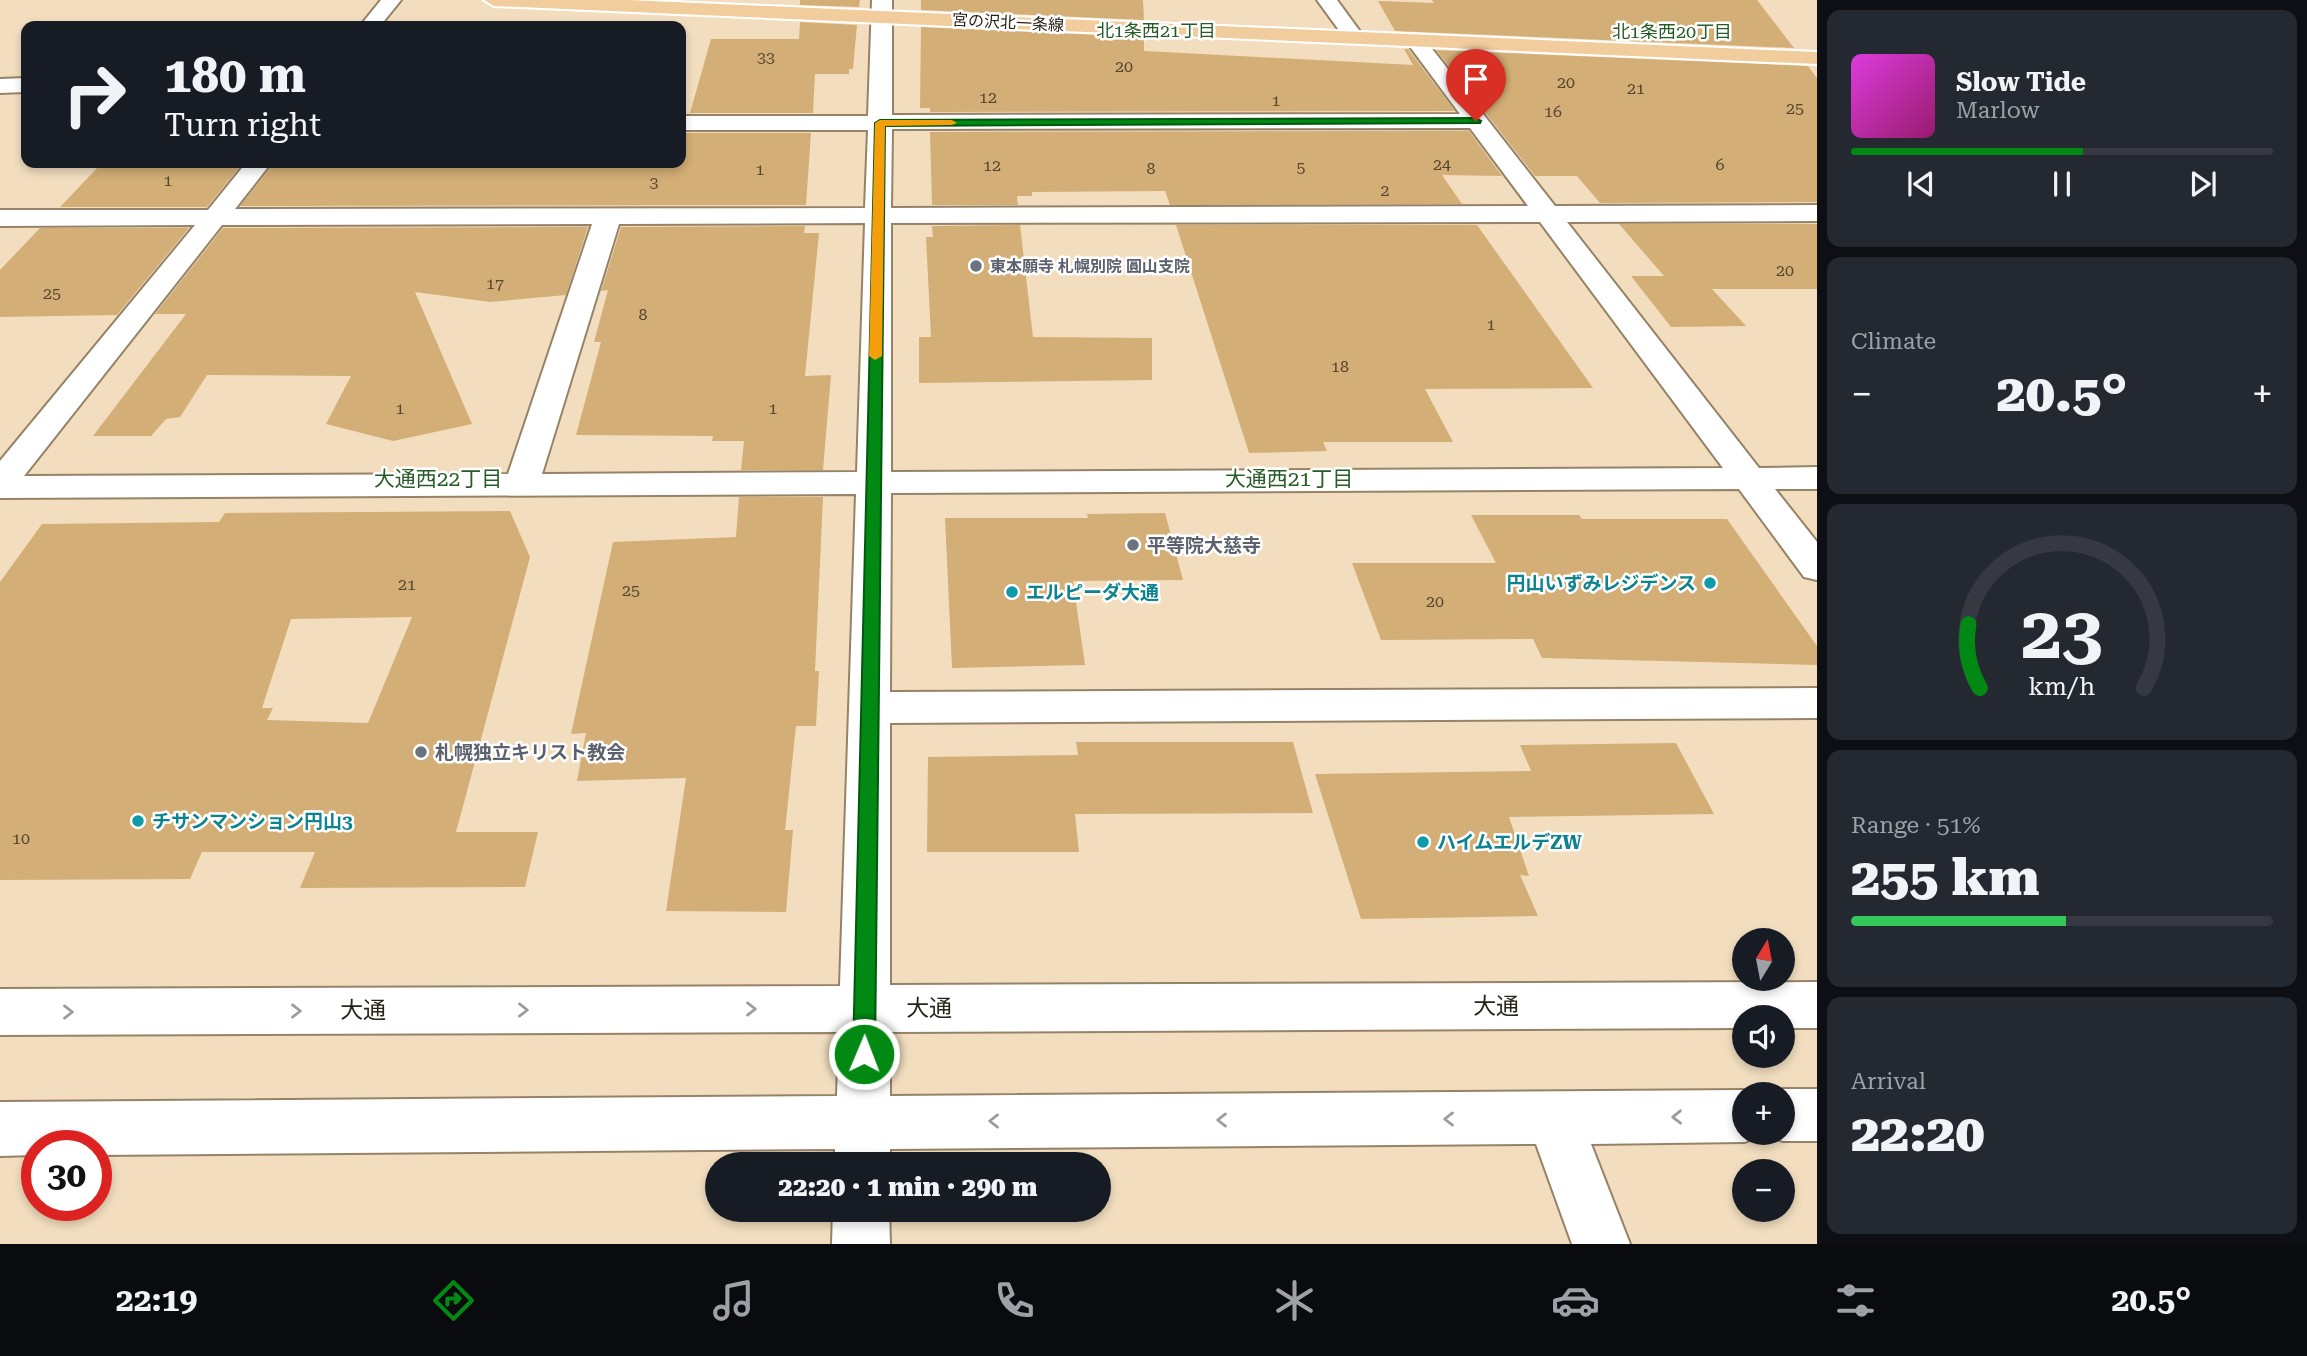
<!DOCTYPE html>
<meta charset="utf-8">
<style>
body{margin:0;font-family:"Roboto Serif","Noto Sans JP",serif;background:#242831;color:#f1f3f6;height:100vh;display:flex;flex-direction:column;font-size:26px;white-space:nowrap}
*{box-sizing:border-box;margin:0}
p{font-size:23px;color:#9ea1a6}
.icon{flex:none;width:38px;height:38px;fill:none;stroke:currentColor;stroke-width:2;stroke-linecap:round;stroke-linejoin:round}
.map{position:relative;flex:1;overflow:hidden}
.sheet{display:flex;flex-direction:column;gap:10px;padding:10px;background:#0d0f14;width:490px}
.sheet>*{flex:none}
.top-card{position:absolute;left:21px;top:21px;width:665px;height:147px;border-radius:14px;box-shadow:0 4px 10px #0003;background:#171b24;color:#f1f3f6;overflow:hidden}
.needle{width:46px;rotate:10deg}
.fabs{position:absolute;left:1732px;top:928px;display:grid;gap:14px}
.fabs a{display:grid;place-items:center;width:63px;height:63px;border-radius:50%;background:#171b24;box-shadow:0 4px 10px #0003;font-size:35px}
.speed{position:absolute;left:21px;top:1130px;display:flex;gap:14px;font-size:35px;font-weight:700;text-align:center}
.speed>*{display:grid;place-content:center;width:91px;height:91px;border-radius:50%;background:#171b24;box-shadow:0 4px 10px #0003;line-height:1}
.speed .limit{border:10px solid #d22;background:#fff;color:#111}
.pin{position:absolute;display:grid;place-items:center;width:60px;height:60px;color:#fff;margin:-72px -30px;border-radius:50% 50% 50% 0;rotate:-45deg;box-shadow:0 0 7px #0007}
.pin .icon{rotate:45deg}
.me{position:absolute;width:77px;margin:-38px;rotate:1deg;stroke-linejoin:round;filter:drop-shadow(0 0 5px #0008)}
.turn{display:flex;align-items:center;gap:24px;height:147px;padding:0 28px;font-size:32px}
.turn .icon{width:91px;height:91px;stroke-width:2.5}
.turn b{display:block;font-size:49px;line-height:60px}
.big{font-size:52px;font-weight:800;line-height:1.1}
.sheet .card{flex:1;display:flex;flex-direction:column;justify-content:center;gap:10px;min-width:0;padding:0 24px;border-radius:14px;background:#242831}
.sheet .dial{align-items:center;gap:0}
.dial svg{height:182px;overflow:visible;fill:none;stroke:#363941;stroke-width:7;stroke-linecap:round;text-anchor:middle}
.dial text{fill:#f1f3f6;stroke:none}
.song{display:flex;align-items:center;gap:21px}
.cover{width:84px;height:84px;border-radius:10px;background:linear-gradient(135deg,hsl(300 70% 55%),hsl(320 70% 35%))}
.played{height:7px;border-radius:4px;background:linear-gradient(90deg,#028914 55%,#363941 55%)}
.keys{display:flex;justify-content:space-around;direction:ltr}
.heat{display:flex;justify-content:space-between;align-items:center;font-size:38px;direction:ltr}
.charge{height:10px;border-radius:5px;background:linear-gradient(90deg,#34c759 51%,#363941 0)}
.trip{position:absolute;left:705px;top:1152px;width:406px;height:70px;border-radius:35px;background:#171b24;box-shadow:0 4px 10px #0003;font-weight:800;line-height:70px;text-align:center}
.tab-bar{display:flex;height:112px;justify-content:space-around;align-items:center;background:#090b0e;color:#9ea1a6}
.tab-bar .icon{width:49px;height:49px}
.tab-bar .selected{color:#028914}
.tab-bar b{font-size:32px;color:#f1f3f6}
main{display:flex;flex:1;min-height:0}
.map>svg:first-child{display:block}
.building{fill:#d3ae76;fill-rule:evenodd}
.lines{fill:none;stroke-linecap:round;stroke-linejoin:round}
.minor-casing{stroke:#968367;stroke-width:4}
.major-casing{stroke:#fff;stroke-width:4}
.minor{fill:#fff;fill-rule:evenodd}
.major{fill:#f1cd9d;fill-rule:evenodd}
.oneway{stroke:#9f9c97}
.route{fill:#028914;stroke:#01590d;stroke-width:2}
.slow{fill:#f59e0b}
.worship-dot{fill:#6b7280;stroke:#fff;stroke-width:2.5}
.culture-dot{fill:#0f9aa8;stroke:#fff;stroke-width:2.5}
.labels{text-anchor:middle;stroke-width:5;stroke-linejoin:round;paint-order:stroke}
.far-street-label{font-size:16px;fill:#2a2317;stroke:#fff}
.number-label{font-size:16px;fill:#54462f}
.far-worship-label{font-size:16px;font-weight:bold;fill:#5b616d;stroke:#fff;text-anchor:start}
.far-neighbourhood-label{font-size:18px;fill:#275c27;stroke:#fff}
.worship-label{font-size:19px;font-weight:bold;fill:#5b616d;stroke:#fff;text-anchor:start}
.culture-label{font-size:19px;font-weight:bold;fill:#0d838f;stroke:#fff;text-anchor:start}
.neighbourhood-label{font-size:21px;fill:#275c27;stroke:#fff}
.near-street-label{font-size:23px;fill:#2a2317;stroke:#fff}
</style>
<main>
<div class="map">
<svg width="1817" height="1244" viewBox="0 0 1817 1244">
<rect width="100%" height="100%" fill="#f2debf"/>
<path class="building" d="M 800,0 L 860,0 L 859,7 L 800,5 Z
M 921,0 L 1143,0 L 1144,20 L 921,10 Z
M 1432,0 L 1757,0 L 1794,48 L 1395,31 L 1378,1 L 1434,3 Z
M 800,22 L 857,25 L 853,69 L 849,69 L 849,74 L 815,74 L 813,113 L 690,113 L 711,39 L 799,39 Z
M 921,27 L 1144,37 L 1144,51 L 1413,65 L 1404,49 L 1408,49 L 1455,111 L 930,112 L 930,108 L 920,108 Z
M 1436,50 L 1808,66 L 1817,78 L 1817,202 L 1600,203 L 1577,176 L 1535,176 Z
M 1469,131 L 1502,176 L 1442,175 L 1462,204 L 1170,205 L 1165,191 L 1032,192 L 1032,196 L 1017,196 L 1018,205 L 932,205 L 930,132 Z
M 684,133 L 811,133 L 806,205 L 240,206 L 274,163 L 681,164 L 681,145 Z
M 158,163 L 243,163 L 207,207 L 60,207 L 100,165 L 156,165 Z
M 1619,224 L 1817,224 L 1817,289 L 1712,289 L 1746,326 L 1671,327 L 1631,276 L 1664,276 Z
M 1020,225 L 1033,337 L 1152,338 L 1152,380 L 919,383 L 919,337 L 931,337 L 926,237 L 933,237 L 932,226 Z
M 1176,225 L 1477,225 L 1593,388 L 1425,389 L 1453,442 L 1323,442 L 1327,451 L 1249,453 Z
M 805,226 L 804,233 L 819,233 L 805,376 L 831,375 L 823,470 L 741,470 L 744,441 L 712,441 L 713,436 L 576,435 L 601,342 L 594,342 L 608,290 L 601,291 L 621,227 Z
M 588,227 L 566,295 L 490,302 L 415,292 L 472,424 L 393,441 L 326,424 L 351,376 L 207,375 L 180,417 L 166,419 L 151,436 L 93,436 L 186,314 L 155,314 L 223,228 Z
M 40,228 L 189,228 L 117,315 L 0,317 L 0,270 Z
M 739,497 L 823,497 L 815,671 L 819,671 L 816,726 L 796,726 L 785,830 L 793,830 L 786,912 L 666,911 L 686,778 L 577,781 L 586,733 L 571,734 L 613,542 L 736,537 Z
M 510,511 L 530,557 L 456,832 L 538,832 L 525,887 L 300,888 L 315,852 L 202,852 L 190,879 L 0,880 L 0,582 L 42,524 L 219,522 L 225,513 ZM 412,617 L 368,723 L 267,720 L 273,708 L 262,708 L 291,619 Z
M 1165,513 L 1183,580 L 1073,581 L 1085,665 L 952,668 L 945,518 L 1088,518 L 1087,514 Z
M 1471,515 L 1579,515 L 1582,519 L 1727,519 L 1817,646 L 1817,665 L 1542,658 L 1533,639 L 1381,640 L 1352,563 L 1496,563 Z
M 1076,742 L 1293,742 L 1313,813 L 1075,814 L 1079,852 L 927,852 L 928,757 L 1078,755 Z
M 1676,743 L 1714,814 L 1509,817 L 1529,876 L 1520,875 L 1538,916 L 1361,919 L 1315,774 L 1531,771 L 1520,745 Z"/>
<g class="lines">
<defs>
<path id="minor" d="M 381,0 L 401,0 L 380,26 L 360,26 Z
M 872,0 L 892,0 L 892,115 L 1460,114 L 1405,40 L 1408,36 L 1422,36 L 1555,206 L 1817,205 L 1817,221 L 1567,222 L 1759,468 L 1817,467 L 1817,489 L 1775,489 L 1817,542 L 1817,580 L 1804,577 L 1739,489 L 891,493 L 890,692 L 1817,688 L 1817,718 L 890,723 L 890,985 L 1817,982 L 1817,1028 L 1783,1028 L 1783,1017 L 1745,1017 L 1745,1028 L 890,1032 L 890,1096 L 1745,1090 L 1755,1094 L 1745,1094 L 1745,1132 L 1783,1132 L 1783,1094 L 1771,1094 L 1783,1089 L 1817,1089 L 1817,1141 L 1783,1141 L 1764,1134 L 1745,1142 L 1591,1144 L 1630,1244 L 1572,1244 L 1536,1144 L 890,1149 L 889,1164 L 835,1164 L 835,1149 L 96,1155 L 96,1146 L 37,1146 L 37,1155 L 0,1156 L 0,1102 L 837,1096 L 839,1032 L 0,1035 L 0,989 L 840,986 L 856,494 L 0,498 L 0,461 L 195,225 L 0,226 L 0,210 L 208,210 L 246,163 L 271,163 L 235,209 L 865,208 L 868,130 L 681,130 L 681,116 L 868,116 ZM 1470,128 L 1528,206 L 891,208 L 892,129 ZM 1540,222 L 1723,468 L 891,472 L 891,223 ZM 865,223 L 857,472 L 542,474 L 619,224 ZM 592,224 L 508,474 L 24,476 L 222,225 Z
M 1317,0 L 1337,0 L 1364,37 L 1361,41 L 1347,41 Z
M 26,78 L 26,92 L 0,93 L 0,79 Z
M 833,1209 L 889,1209 L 890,1244 L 832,1244 Z"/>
<path id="major" d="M 484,0 L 629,0 L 1817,52 L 1817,64 L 494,6 Z"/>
</defs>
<use href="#minor" class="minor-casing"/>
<use href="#major" class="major-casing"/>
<use href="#minor" class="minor"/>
<use href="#major" class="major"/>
</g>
<defs><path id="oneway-chevron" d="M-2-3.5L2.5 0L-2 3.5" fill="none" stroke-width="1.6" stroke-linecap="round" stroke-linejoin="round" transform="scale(1.75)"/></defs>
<g class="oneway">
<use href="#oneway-chevron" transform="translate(751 1009)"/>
<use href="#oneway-chevron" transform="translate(523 1010)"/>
<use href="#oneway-chevron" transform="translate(296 1011)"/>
<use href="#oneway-chevron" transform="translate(68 1012)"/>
<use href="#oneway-chevron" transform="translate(1677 1117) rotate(179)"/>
<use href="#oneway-chevron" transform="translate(1449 1119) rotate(180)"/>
<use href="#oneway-chevron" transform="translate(1222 1120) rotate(180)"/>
<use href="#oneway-chevron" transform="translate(994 1121) rotate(180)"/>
</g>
<path class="route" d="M 1476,118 L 1481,121 L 1480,123 L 885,126 L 875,1054 L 872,1061 L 864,1064 L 856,1061 L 853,1054 L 875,123 L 880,120 Z"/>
<path class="slow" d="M 880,120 L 952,120 L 957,123 L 952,125 L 885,126 L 882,356 L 875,360 L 869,356 L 875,123 Z"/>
<g class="worship-dot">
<circle cx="976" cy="266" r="7"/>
<circle cx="1133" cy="545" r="7"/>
<circle cx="421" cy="752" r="7"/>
</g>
<g class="culture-dot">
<circle cx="1710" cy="583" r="7"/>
<circle cx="1012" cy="592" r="7"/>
<circle cx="138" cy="821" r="7"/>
<circle cx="1423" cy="842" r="7"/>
</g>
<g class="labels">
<g class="far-street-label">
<text transform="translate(1008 22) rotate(3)" y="6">宮の沢北一条線</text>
</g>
<g class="number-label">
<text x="766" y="63">33</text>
<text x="1124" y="72">20</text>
<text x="1566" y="88">20</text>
<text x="1636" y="94">21</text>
<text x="988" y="103">12</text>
<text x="1276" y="106">1</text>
<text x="1795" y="114">25</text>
<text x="1553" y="117">16</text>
<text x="1442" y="170">24</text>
<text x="1720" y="170">6</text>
<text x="992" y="171">12</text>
<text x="1301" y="173">5</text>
<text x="1151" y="174">8</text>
<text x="760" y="175">1</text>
<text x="168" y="186">1</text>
<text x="654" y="188">3</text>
<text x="1385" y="196">2</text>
<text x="1785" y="276">20</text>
<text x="495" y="289">17</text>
<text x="52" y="299">25</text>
<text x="643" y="320">8</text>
<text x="1491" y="330">1</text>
<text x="1340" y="372">18</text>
<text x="400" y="414">1</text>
<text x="773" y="414">1</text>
<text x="407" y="590">21</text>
<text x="631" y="596">25</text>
<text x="1435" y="607">20</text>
<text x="21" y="844">10</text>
</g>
<g class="far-worship-label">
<text x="990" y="272">東本願寺 札幌別院 圓山支院</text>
</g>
<g class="far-neighbourhood-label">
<text x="1156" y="37">北1条西21丁目</text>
<text x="1672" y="38">北1条西20丁目</text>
</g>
<g class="worship-label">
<text x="1147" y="552">平等院大慈寺</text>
<text x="435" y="759">札幌独立キリスト教会</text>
</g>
<g class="culture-label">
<text x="1696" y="590" text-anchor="end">円山いずみレジデンス</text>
<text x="1026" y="599">エルピーダ大通</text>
<text x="152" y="828">チサンマンション円山3</text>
<text x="1437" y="849">ハイムエルデZW</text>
</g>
<g class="neighbourhood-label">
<text x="438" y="486">大通西22丁目</text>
<text x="1289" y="486">大通西21丁目</text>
</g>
<g class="near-street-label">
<text x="1496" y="1014">大通</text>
<text x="929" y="1016">大通</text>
<text x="363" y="1018">大通</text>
</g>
</g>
</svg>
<div class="fabs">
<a><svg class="needle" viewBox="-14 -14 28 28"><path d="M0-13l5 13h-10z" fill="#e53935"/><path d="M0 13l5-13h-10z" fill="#9ea1a6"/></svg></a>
<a><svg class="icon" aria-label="sound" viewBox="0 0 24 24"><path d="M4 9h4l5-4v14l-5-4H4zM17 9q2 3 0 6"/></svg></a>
<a>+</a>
<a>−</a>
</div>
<div class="speed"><div class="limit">30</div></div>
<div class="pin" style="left:1476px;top:121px;background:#d93025"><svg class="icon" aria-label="arrive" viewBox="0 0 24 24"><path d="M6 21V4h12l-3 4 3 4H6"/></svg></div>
<svg class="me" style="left:864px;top:1054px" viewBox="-20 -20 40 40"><circle r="17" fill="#028914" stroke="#fff" stroke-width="3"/><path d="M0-11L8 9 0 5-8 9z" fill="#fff"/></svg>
<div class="trip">22:20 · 1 min · 290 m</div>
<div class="top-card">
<div class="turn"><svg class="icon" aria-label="right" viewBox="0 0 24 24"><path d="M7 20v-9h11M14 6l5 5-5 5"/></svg><div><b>180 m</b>Turn right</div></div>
</div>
</div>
<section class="sheet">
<div class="card">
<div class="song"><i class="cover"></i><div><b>Slow Tide</b><p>Marlow</p></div></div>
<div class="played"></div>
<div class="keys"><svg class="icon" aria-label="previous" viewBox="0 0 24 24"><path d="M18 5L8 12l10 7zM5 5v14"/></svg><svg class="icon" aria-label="pause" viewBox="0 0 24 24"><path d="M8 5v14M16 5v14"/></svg><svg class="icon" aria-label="next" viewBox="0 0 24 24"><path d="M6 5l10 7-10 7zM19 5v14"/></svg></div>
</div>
<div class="card"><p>Climate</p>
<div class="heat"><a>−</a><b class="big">20.5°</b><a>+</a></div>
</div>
<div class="card dial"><svg viewBox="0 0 100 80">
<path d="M14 69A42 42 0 1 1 86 69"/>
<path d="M14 69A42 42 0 0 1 9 41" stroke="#028914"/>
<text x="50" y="56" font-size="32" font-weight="700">23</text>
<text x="50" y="72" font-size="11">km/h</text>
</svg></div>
<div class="card"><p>Range · 51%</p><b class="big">255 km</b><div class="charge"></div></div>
<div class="card"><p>Arrival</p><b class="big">22:20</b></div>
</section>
</main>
<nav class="tab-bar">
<b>22:19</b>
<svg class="icon selected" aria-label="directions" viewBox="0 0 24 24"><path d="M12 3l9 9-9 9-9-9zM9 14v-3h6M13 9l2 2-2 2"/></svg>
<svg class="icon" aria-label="music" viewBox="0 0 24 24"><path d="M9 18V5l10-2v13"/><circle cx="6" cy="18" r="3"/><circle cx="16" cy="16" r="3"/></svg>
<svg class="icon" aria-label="phone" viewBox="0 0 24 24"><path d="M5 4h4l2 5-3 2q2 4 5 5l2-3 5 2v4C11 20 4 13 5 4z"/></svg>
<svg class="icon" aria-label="climate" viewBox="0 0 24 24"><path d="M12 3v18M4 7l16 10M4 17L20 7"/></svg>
<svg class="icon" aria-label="car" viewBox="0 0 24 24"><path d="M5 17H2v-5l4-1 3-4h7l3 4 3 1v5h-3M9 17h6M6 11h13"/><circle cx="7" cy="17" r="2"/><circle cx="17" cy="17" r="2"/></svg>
<svg class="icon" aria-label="filters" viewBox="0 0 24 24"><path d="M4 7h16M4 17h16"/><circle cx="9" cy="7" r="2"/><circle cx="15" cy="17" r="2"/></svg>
<b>20.5°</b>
</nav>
